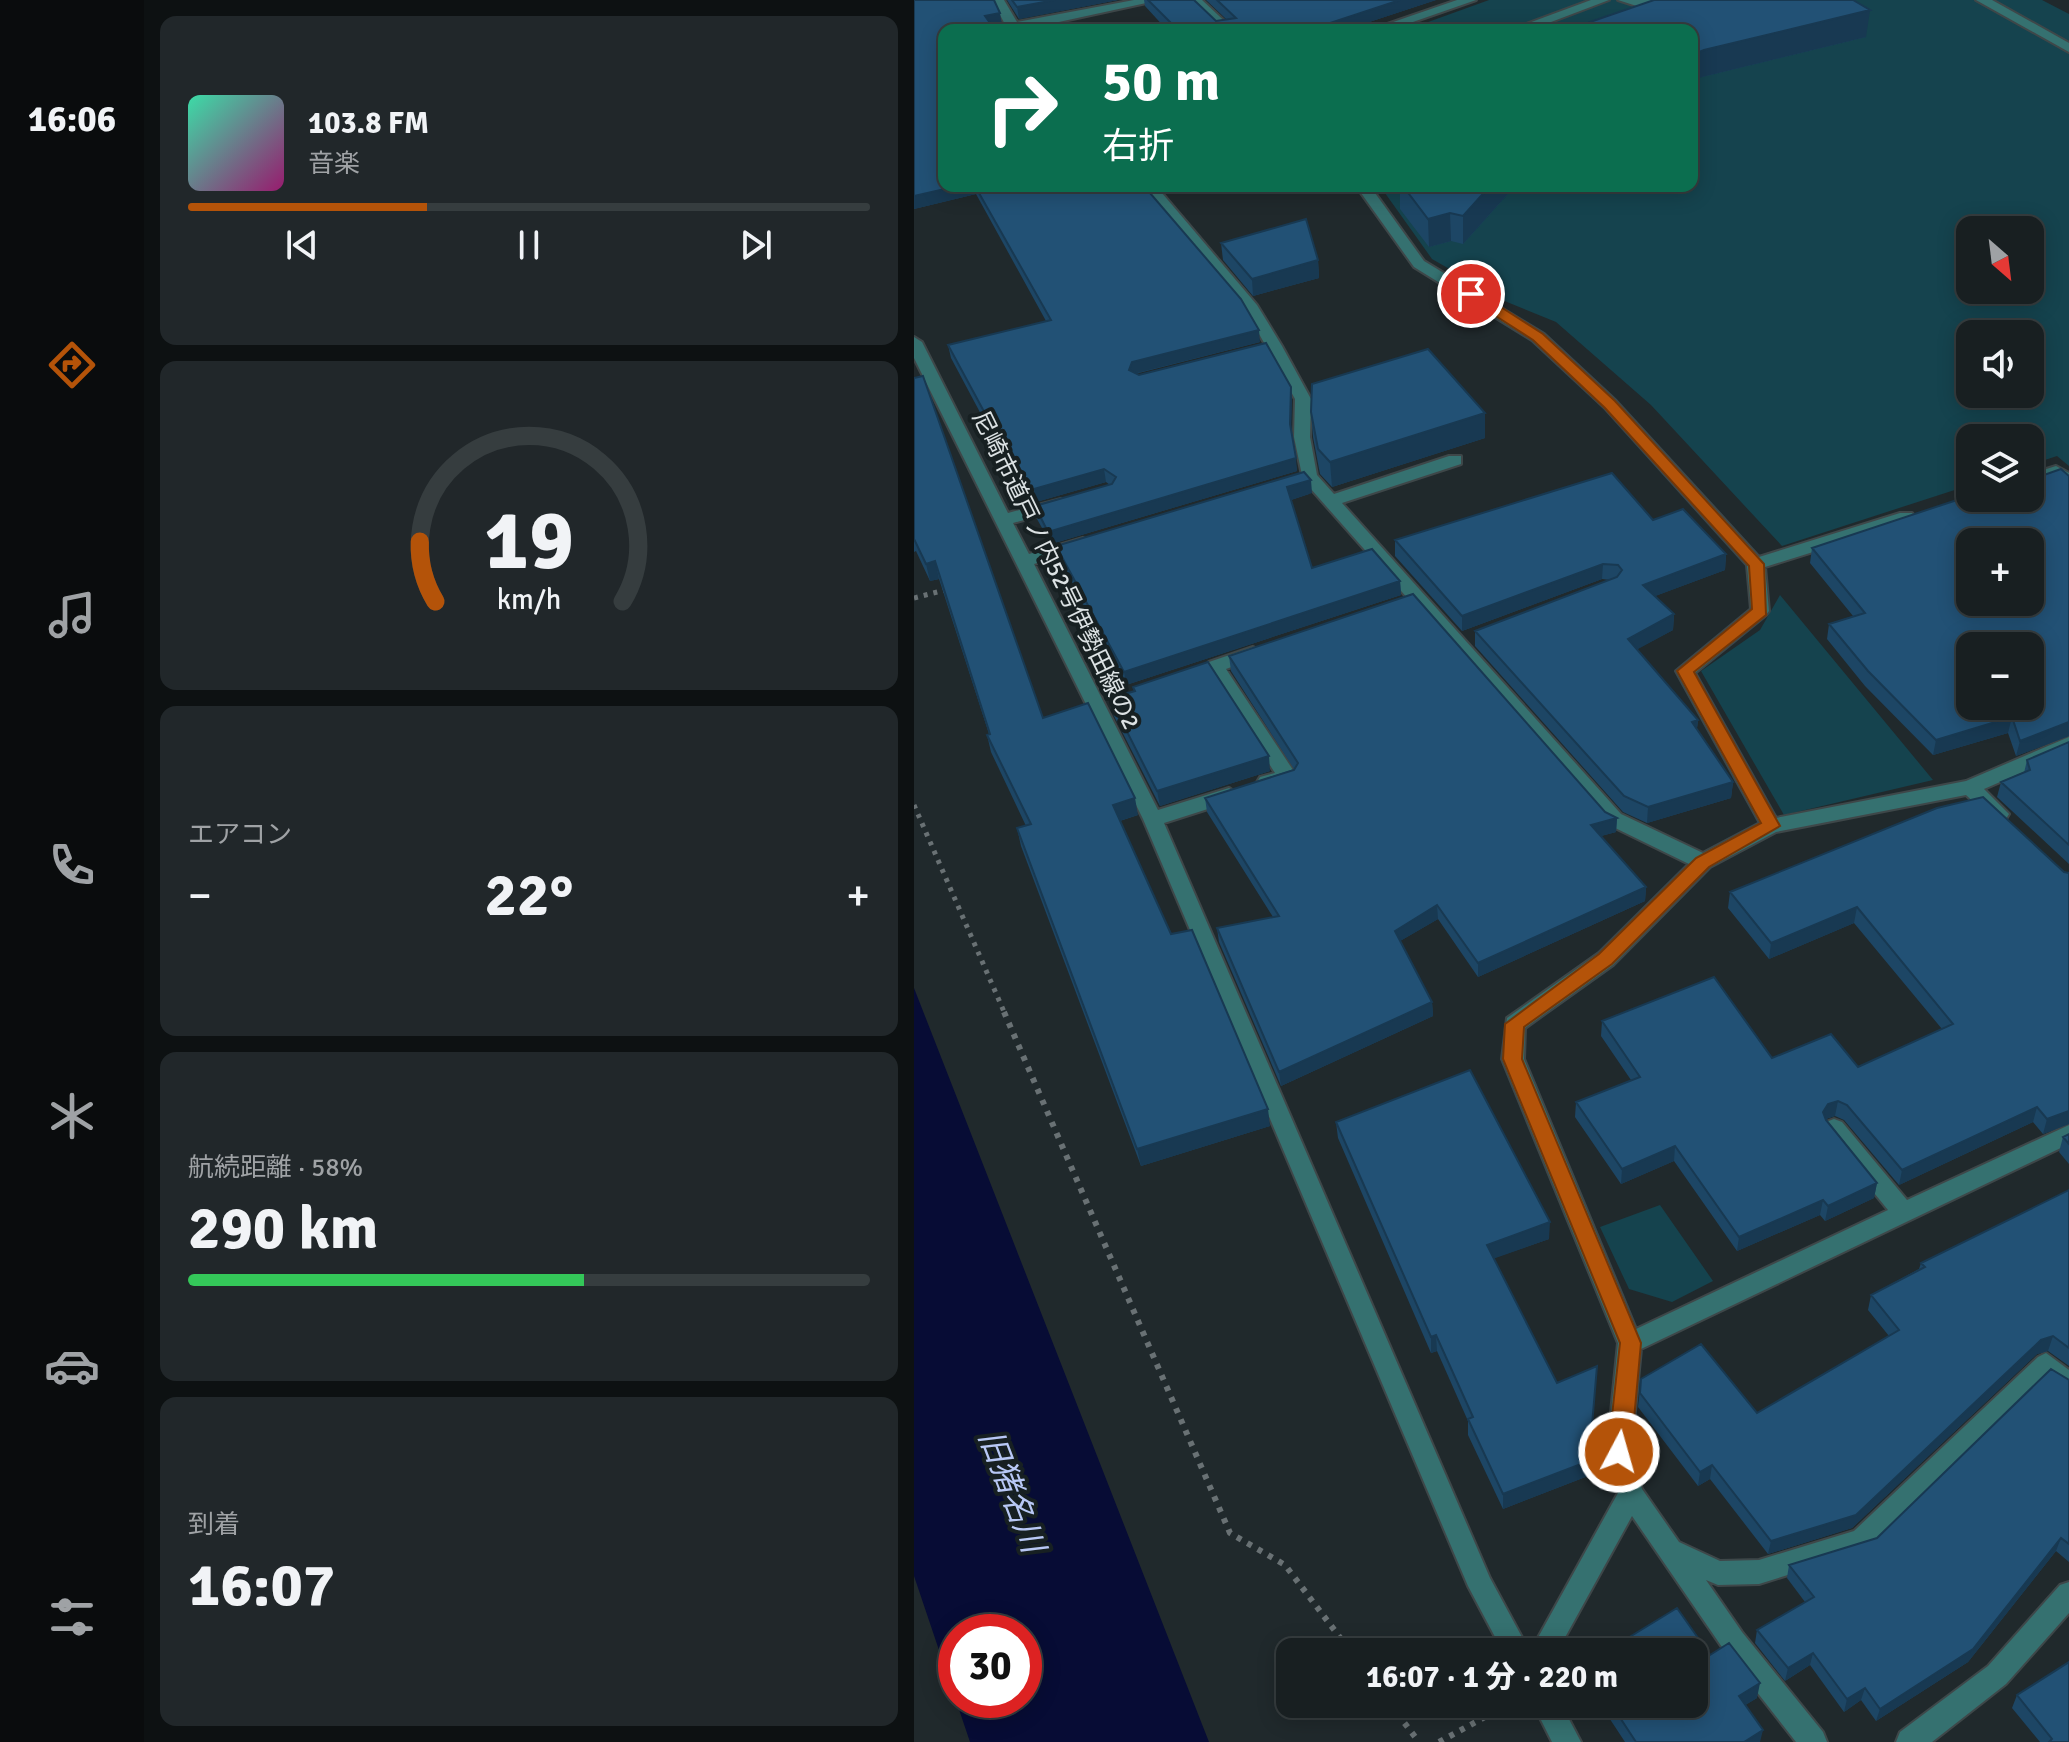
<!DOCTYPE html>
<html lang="ja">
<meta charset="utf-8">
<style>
body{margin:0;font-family:Signika,"Noto Sans JP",sans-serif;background:#21272a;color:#f1f3f6;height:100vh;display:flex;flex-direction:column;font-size:30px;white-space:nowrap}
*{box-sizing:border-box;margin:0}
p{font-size:26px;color:#9fa2a5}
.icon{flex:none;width:44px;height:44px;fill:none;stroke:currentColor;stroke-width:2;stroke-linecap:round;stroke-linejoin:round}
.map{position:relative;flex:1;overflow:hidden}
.sheet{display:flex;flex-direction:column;gap:16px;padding:16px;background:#0d1112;width:770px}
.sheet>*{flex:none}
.banner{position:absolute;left:24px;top:24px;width:760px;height:168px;border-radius:16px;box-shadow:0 4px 20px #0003,0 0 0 2px #363d3f;background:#0b6e4f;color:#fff;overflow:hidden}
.needle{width:52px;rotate:152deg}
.fabs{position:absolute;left:1042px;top:216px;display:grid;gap:16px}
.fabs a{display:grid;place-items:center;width:88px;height:88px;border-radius:16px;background:#181f21;box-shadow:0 4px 20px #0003,0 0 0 2px #363d3f;font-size:40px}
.speed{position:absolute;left:24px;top:1614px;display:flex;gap:16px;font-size:40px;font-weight:700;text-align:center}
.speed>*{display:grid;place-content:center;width:104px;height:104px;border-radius:50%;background:#181f21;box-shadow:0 4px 20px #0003,0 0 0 2px #363d3f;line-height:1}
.speed .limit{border:12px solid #d22;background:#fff;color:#111}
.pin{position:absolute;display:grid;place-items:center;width:68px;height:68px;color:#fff;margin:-34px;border:4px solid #fff;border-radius:50%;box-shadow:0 2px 8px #0007}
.me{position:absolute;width:88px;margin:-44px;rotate:6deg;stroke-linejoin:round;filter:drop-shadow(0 0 6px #0008)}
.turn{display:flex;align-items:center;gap:28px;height:168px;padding:0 32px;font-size:36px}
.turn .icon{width:104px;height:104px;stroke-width:2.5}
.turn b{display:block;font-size:56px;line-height:68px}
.big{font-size:60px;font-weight:800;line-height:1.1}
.sheet .card{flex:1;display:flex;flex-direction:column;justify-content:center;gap:12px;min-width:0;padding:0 28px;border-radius:16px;background:#21272a}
.sheet .dial{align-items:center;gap:0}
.dial svg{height:208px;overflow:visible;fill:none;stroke:#363d3f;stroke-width:7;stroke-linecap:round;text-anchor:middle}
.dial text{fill:#f1f3f6;stroke:none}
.song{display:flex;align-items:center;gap:24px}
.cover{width:96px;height:96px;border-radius:12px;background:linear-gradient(135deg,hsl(160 70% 55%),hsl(320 70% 35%))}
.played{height:8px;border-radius:4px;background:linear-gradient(90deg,#b45309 35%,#363d3f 35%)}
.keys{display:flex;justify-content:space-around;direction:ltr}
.heat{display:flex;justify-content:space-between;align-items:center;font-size:44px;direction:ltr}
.charge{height:12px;border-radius:6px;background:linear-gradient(90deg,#34c759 58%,#363d3f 0)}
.trip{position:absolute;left:362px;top:1638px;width:432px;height:80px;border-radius:16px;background:#181f21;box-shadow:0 4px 20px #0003,0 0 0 2px #363d3f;font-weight:800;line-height:80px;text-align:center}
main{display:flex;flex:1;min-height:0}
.dock{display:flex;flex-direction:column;width:144px;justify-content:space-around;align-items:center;background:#0a0c0d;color:#9fa2a5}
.dock .icon{width:56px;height:56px}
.dock .active{color:#b45309}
.dock b{font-size:36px;color:#f1f3f6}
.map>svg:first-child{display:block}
.green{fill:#15434e;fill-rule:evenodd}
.water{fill:#070c35;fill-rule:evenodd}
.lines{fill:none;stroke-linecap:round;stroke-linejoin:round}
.minor-casing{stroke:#3e4749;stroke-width:4}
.path-far1{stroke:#697174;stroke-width:5;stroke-dasharray:4 6;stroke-linecap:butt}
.path{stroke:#697174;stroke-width:6;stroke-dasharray:5 7;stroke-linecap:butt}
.minor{fill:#357170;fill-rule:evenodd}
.wall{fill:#1d4665}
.shaded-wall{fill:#183952}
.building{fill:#225175;stroke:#183952;stroke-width:2;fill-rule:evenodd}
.route{fill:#b45309;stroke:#753606;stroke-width:2}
.labels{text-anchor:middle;stroke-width:8;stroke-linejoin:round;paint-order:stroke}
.street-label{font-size:24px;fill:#dce2e4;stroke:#172022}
.near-water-label{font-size:32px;font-style:italic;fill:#b8c8f5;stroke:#172022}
</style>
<main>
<nav class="dock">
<b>16:06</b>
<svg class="icon active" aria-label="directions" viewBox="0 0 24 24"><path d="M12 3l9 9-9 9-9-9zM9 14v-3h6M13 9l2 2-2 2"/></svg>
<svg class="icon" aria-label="music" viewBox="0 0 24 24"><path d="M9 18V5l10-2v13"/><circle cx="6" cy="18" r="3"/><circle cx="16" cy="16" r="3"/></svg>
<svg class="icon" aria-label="phone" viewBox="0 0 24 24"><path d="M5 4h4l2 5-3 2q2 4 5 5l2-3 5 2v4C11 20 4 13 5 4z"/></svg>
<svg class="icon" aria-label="climate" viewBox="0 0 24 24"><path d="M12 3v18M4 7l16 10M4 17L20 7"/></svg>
<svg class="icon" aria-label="car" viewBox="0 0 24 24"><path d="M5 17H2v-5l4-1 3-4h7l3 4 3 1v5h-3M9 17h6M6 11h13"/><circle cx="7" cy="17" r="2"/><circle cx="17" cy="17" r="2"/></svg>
<svg class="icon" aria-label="filters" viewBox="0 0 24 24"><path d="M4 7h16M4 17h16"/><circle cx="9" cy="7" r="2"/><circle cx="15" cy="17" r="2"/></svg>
</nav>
<section class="sheet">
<div class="card">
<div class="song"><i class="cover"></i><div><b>103.8 FM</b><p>音楽</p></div></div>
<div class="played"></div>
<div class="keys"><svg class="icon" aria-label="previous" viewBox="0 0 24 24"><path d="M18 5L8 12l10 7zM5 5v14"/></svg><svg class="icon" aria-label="pause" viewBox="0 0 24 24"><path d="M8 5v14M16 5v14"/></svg><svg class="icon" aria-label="next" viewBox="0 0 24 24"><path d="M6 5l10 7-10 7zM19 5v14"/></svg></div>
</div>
<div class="card dial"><svg viewBox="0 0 100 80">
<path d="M14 69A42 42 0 1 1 86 69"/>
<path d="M14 69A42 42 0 0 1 8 46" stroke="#b45309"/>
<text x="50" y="56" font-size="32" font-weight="700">19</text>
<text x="50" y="72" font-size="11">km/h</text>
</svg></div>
<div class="card"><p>エアコン</p>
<div class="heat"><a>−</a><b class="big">22°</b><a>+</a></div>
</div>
<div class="card"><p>航続距離 · 58%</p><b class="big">290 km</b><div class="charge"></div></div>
<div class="card"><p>到着</p><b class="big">16:07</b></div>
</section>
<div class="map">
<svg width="1155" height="1742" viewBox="0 0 1155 1742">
<rect width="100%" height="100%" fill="#20292c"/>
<path class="green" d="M 575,0 L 1128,0 L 1155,14 L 1155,466 L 1143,456 L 1116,465 L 1116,438 L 1056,438 L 1056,485 L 868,546 L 737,405 L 642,322 L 593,302 L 518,259 L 466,186 L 778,186 L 778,30 L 492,30 ZM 1056,230 L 1116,230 L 1116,290 L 1056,290 ZM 1056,334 L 1116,334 L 1116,394 L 1056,394 Z
M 866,595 L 1019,780 L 870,815 L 787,671 L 846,630 Z
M 746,1205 L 799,1281 L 758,1302 L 715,1289 L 686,1227 Z"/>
<path class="water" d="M 0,988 L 295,1742 L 56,1742 L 0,1576 ZM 110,1632 L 110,1700 L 42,1700 L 42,1632 Z"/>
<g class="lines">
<defs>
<path id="minor" d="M 78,0 L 90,0 L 103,22 L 220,0 L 246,0 L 108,30 L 94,30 Z
M 274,0 L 288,0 L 320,30 L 305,30 Z
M 543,0 L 562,0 L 476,30 L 456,30 Z
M 677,0 L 695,0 L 616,30 L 596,30 Z
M 704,0 L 764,0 L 732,9 Z
M 1062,0 L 1078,0 L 1155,43 L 1155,52 Z
M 227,186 L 242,186 L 343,305 L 368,346 L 397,399 L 396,437 L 403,475 L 420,494 L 535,456 L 547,456 L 547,464 L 428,503 L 707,814 L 789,853 L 846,823 L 762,671 L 837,609 L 833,565 L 690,407 L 618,340 L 500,267 L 442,186 L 456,186 L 510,261 L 630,334 L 702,401 L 845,557 L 986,513 L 998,513 L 1001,517 L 998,521 L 851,567 L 855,611 L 852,615 L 781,673 L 862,818 L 1052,781 L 1155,737 L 1155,752 L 1070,789 L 1095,814 L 1092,819 L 1078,819 L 1052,795 L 862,832 L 796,867 L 699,965 L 611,1028 L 610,1059 L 722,1329 L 974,1210 L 912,1134 L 909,1128 L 912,1122 L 920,1119 L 928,1122 L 993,1200 L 1155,1125 L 1155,1144 L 727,1349 L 717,1452 L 728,1489 L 765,1542 L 806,1561 L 845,1560 L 940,1531 L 1124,1357 L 1132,1353 L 1155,1370 L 1155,1396 L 1132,1379 L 957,1549 L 845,1584 L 804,1585 L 792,1580 L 828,1632 L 909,1732 L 913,1742 L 882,1742 L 810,1650 L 718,1516 L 643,1652 L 589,1652 L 554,1586 L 229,819 L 0,358 L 0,337 L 8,342 L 94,513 L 147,499 L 155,504 L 153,508 L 99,523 L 115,554 L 169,538 L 178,543 L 175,547 L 120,564 L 244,810 L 315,788 L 325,795 L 322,800 L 250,823 L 576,1578 L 616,1652 L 704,1493 L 693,1452 L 704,1343 L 588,1059 L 593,1018 L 685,953 L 775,864 L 693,824 L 389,480 L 380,437 L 381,399 L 352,346 L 331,310 Z
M 1142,466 L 1155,473 L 1155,486 L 1139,477 L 1116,484 L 1116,474 Z
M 339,647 L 348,653 L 345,657 L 312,669 L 383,776 L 380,781 L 353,789 L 343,782 L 346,777 L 361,773 L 292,666 L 295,662 Z
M 1155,1582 L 1155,1613 L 1092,1684 L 1018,1742 L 982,1742 L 986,1732 L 1074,1666 L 1146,1585 Z
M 619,1704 L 647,1704 L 667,1742 L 638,1742 Z"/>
</defs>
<use href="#minor" class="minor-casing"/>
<path class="path-far1" d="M 0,598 L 35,589
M 0,805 L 91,1014"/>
<path class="path" d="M 90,1012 L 316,1533 L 371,1565 L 437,1652
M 476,1704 L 505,1742
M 525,1742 L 591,1706"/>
<use href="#minor" class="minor"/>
</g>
<path class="wall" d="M 0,0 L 88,25 L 79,27 L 30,186 L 230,186 L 346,342 L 221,374 L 225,375 L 377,387 L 377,431 L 383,471 L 137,544 L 123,519 L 121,506 L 196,485 L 192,482 L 115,504 L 37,358 L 34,345 L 132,321 L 62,194 L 0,209 Z
M 93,0 L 204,0 L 105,19 Z
M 230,0 L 280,0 L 302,21 L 312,19 L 292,0 L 522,0 L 431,30 L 253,30 L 231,6 Z
M 676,22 L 952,37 L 788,77 L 778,30 L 676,30 Z
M 486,186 L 601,186 L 549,244 L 537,241 L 515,247 L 486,209 Z
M 307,243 L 404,260 L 405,278 L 339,296 L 309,260 Z
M 0,378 L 129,718 L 224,815 L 206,821 L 257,934 L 356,1126 L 227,1166 L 107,846 L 103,828 L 112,826 L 77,752 L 73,735 L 75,734 L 25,579 L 16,581 L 2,551 L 0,552 Z
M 397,412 L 571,438 L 418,487 L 406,474 L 399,437 Z
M 1155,476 L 1155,736 L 1102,756 L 1094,733 L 1019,755 L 951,686 L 913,639 L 915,624 L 939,616 L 896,563 L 898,548 L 1053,503 Z
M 398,493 L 377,500 L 398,568 L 486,581 L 487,595 L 212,685 L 145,560 L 142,546 Z
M 739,520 L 812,554 L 811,570 L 741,596 L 760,614 L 759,630 L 723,649 L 784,720 L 783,729 L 819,782 L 817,798 L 733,823 L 709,812 L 561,646 L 561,631 L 696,580 L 688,579 L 548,631 L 481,556 L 481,540 Z
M 315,656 L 703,818 L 702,832 L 687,836 L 732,887 L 731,901 L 564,977 L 524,919 L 486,941 L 518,1002 L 519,1016 L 367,1086 L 305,942 L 303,928 L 359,917 L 293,812 L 291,798 L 380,769 L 317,671 Z
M 219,687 L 356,771 L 246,806 L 199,714 L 196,698 L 220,691 Z
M 1155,742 L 1155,864 L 1083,797 L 1087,782 L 1110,773 L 1113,760 Z
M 1023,808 L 1155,1124 L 1129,1134 L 1119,1122 L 985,1185 L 930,1120 L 921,1116 L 912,1119 L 963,1183 L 960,1198 L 911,1221 L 906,1215 L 823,1251 L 760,1161 L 707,1184 L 661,1117 L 662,1102 L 717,1080 L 687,1036 L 688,1021 L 858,1058 L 944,1067 L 1028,1029 L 940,923 L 855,959 L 814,908 L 816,892 Z
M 422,1122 L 635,1239 L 580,1258 L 674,1476 L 589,1509 L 554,1435 L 554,1421 L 523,1351 L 517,1353 L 424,1138 Z
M 1155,1134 L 1155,1164 L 1145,1152 L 1149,1137 Z
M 1155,1190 L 1155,1366 L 1134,1351 L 1123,1354 L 938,1528 L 854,1554 L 796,1479 L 784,1486 L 724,1407 L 727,1379 L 843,1413 L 975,1336 L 954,1310 L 957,1295 L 1005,1269 L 1007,1263 Z
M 1155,1380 L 1155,1562 L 1142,1551 L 1054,1662 L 962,1721 L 947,1700 L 930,1712 L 896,1665 L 871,1681 L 841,1643 L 843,1630 L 891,1602 L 873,1578 L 875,1565 L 963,1538 Z
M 1103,1695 L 1155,1742 L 1126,1742 L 1098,1708 Z
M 843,1698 L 831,1705 L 846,1742 L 711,1742 L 686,1704 L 780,1704 Z"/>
<path class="shaded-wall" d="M 141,0 L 204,0 L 105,19 L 103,7 Z
M 486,0 L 522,0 L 431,30 L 395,30 Z
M 956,10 L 952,37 L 788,77 L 778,81 L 778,55 L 790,50 Z
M 86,13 L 88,25 L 73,28 L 71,16 Z
M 44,186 L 60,186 L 62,194 L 0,209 L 0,196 Z
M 576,186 L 601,186 L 549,244 L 549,216 Z
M 536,213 L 537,241 L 515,247 L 514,219 Z
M 404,260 L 405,278 L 339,296 L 338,279 Z
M 345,330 L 346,342 L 219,374 L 215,370 L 218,362 Z
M 377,387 L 378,400 L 377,437 L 376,424 Z
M 571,413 L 571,438 L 418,487 L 416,462 Z
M 382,458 L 383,471 L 137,544 L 134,532 Z
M 190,469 L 192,482 L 115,504 L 113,491 Z
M 397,480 L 398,493 L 374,501 L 373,487 Z
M 812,554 L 811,570 L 728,601 L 729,585 Z
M 21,561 L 25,579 L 16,581 L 12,564 Z
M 689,564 L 688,579 L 548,631 L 548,616 Z
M 486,581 L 487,595 L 212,685 L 210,672 Z
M 760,614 L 759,630 L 713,655 L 714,639 Z
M 1098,717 L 1094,733 L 1019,755 L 1022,740 Z
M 784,720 L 782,735 L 778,722 Z
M 1155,722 L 1155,736 L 1102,756 L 1106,741 Z
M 355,756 L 356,771 L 246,806 L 243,791 Z
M 819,782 L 817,798 L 733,823 L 734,807 Z
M 221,798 L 224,815 L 202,822 L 199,805 Z
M 703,818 L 702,832 L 676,839 L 677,825 Z
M 732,887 L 731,901 L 564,977 L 564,963 Z
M 523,905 L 524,919 L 481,944 L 481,931 Z
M 943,907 L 940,923 L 855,959 L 857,943 Z
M 518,1002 L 519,1016 L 367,1086 L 365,1072 Z
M 924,1101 L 921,1116 L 911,1119 L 909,1112 L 914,1104 Z
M 1123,1107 L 1119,1122 L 985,1185 L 988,1170 Z
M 354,1109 L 356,1126 L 227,1166 L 223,1149 Z
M 1155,1111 L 1155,1124 L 1129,1134 L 1133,1119 Z
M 761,1146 L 760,1161 L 707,1184 L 708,1169 Z
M 963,1183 L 960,1198 L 911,1221 L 914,1206 Z
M 909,1200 L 906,1215 L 823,1251 L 825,1237 Z
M 636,1222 L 635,1239 L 573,1261 L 573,1245 Z
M 522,1335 L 523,1351 L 517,1353 L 517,1337 Z
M 1139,1336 L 1134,1351 L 1123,1354 L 938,1528 L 854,1554 L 857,1541 L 1127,1340 Z
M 683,1366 L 674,1476 L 589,1509 L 589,1494 Z
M 798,1465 L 796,1479 L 784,1486 L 786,1472 Z
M 1147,1538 L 1142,1551 L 1054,1662 L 962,1721 L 966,1709 Z
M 899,1653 L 896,1665 L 871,1681 L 874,1668 Z
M 846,1683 L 843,1698 L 822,1711 L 825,1696 Z
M 951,1688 L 947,1700 L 930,1712 L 933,1699 Z
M 849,1730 L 846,1742 L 830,1742 Z"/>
<path class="building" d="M 0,0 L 80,0 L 86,13 L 71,16 L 81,30 L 30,30 L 30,186 L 44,186 L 0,196 Z
M 98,0 L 141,0 L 103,7 Z
M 234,0 L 280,0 L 302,21 L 322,18 L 303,0 L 486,0 L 395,30 L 264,30 Z
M 740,0 L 939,0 L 956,10 L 790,50 L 778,55 L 778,30 L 688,30 L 676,22 Z
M 61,186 L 230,186 L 327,299 L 345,330 L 218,362 L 215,370 L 225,375 L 352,343 L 377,387 L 376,424 L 382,458 L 134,532 L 121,506 L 198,484 L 202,477 L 190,469 L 113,491 L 34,345 L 137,320 Z
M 489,186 L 576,186 L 549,216 L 536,213 L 514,219 Z
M 392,219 L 404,260 L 338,279 L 307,243 Z
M 514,349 L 571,413 L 416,462 L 404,449 L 397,412 L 398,384 Z
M 9,376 L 129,718 L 174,703 L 221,798 L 199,805 L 257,934 L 278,930 L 354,1109 L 223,1149 L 103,828 L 117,824 L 73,735 L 76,734 L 21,561 L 12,564 L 0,539 L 0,378 Z
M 1147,469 L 1155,476 L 1155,722 L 1106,741 L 1098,717 L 1022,740 L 954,671 L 915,624 L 951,613 L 898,548 L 1049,498 L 1053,503 L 1066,498 L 1116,498 L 1116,480 ZM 1056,542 L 1116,542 L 1116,602 L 1056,602 ZM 1056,646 L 1116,646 L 1116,706 L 1056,706 Z
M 390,472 L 397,480 L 373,487 L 398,568 L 458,549 L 486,581 L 210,672 L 142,546 Z
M 698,473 L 739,520 L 769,509 L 812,554 L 729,585 L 760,614 L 714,639 L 784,720 L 778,722 L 819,782 L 734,807 L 710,796 L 561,631 L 703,577 L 708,570 L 704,565 L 689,564 L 548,616 L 481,540 Z
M 499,594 L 691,812 L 703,818 L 677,825 L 732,887 L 564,963 L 523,905 L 481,931 L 518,1002 L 365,1072 L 303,928 L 365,916 L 291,798 L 380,770 L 384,763 L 315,656 Z
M 294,662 L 355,756 L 243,791 L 196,698 L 221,691 L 219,687 Z
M 1155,742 L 1155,845 L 1087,782 L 1116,770 L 1113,760 Z
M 1069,797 L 1150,872 L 1155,873 L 1155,1111 L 1133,1119 L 1123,1107 L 988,1170 L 933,1105 L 924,1101 L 914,1104 L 909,1112 L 912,1120 L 963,1183 L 914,1206 L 909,1200 L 825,1237 L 761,1146 L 708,1169 L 662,1102 L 726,1077 L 688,1021 L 800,977 L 858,1058 L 917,1034 L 944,1067 L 1039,1024 L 943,907 L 857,943 L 816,892 L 1023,808 Z
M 556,1070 L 636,1222 L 573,1245 L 643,1383 L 683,1366 L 675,1461 L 589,1494 L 554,1419 L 559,1417 L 522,1335 L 517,1337 L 422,1122 Z
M 1155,1134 L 1155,1144 L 1149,1137 Z
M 1155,1190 L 1155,1348 L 1139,1336 L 1127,1340 L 942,1515 L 857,1541 L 798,1465 L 786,1472 L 726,1393 L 727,1379 L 787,1344 L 843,1413 L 985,1330 L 957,1295 L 1011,1267 L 1007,1263 Z
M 1137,1369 L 1155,1380 L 1155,1544 L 1147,1538 L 1059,1649 L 966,1709 L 951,1688 L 933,1699 L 899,1653 L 874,1668 L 843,1630 L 900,1597 L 875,1565 L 963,1538 Z
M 763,1608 L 796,1655 L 815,1643 L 846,1683 L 825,1696 L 849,1730 L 830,1742 L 722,1742 L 697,1704 L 780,1704 L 780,1652 L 691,1652 Z
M 1155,1662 L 1155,1742 L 1135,1742 L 1138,1739 L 1103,1695 Z"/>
<path class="route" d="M 552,291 L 562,291 L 629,334 L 701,401 L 850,564 L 852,615 L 780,672 L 866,826 L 795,867 L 698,964 L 610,1027 L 608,1059 L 727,1343 L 717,1452 L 713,1459 L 705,1462 L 697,1459 L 694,1452 L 706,1343 L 589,1059 L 591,1024 L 685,954 L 782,858 L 847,823 L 763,671 L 838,609 L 835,566 L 691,408 L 619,340 L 552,297 Z"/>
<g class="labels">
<g class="street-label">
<text transform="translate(142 570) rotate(64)" y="8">尼崎市道戸ノ内52号伊勢田線の2</text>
</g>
<g class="near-water-label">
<text transform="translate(98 1491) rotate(69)" y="11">旧猪名川</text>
</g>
</g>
</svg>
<div class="fabs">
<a><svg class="needle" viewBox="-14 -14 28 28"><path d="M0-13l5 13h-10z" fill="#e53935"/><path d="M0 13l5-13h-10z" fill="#9fa2a5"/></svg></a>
<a><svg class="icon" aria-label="sound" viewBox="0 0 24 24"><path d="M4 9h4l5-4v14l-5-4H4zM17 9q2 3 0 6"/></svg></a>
<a><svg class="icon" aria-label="layers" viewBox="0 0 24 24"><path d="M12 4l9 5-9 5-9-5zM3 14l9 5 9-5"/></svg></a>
<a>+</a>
<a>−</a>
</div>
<div class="speed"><div class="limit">30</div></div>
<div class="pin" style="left:557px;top:294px;background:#d93025"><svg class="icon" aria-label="arrive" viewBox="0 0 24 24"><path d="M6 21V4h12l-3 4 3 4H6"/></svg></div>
<svg class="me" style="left:705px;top:1452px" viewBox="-20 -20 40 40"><circle r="17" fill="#b45309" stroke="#fff" stroke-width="3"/><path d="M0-11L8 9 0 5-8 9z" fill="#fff"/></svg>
<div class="trip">16:07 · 1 分 · 220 m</div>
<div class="banner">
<div class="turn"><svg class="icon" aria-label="right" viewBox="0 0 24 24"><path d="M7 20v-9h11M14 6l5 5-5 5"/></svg><div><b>50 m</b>右折</div></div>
</div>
</div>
</main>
